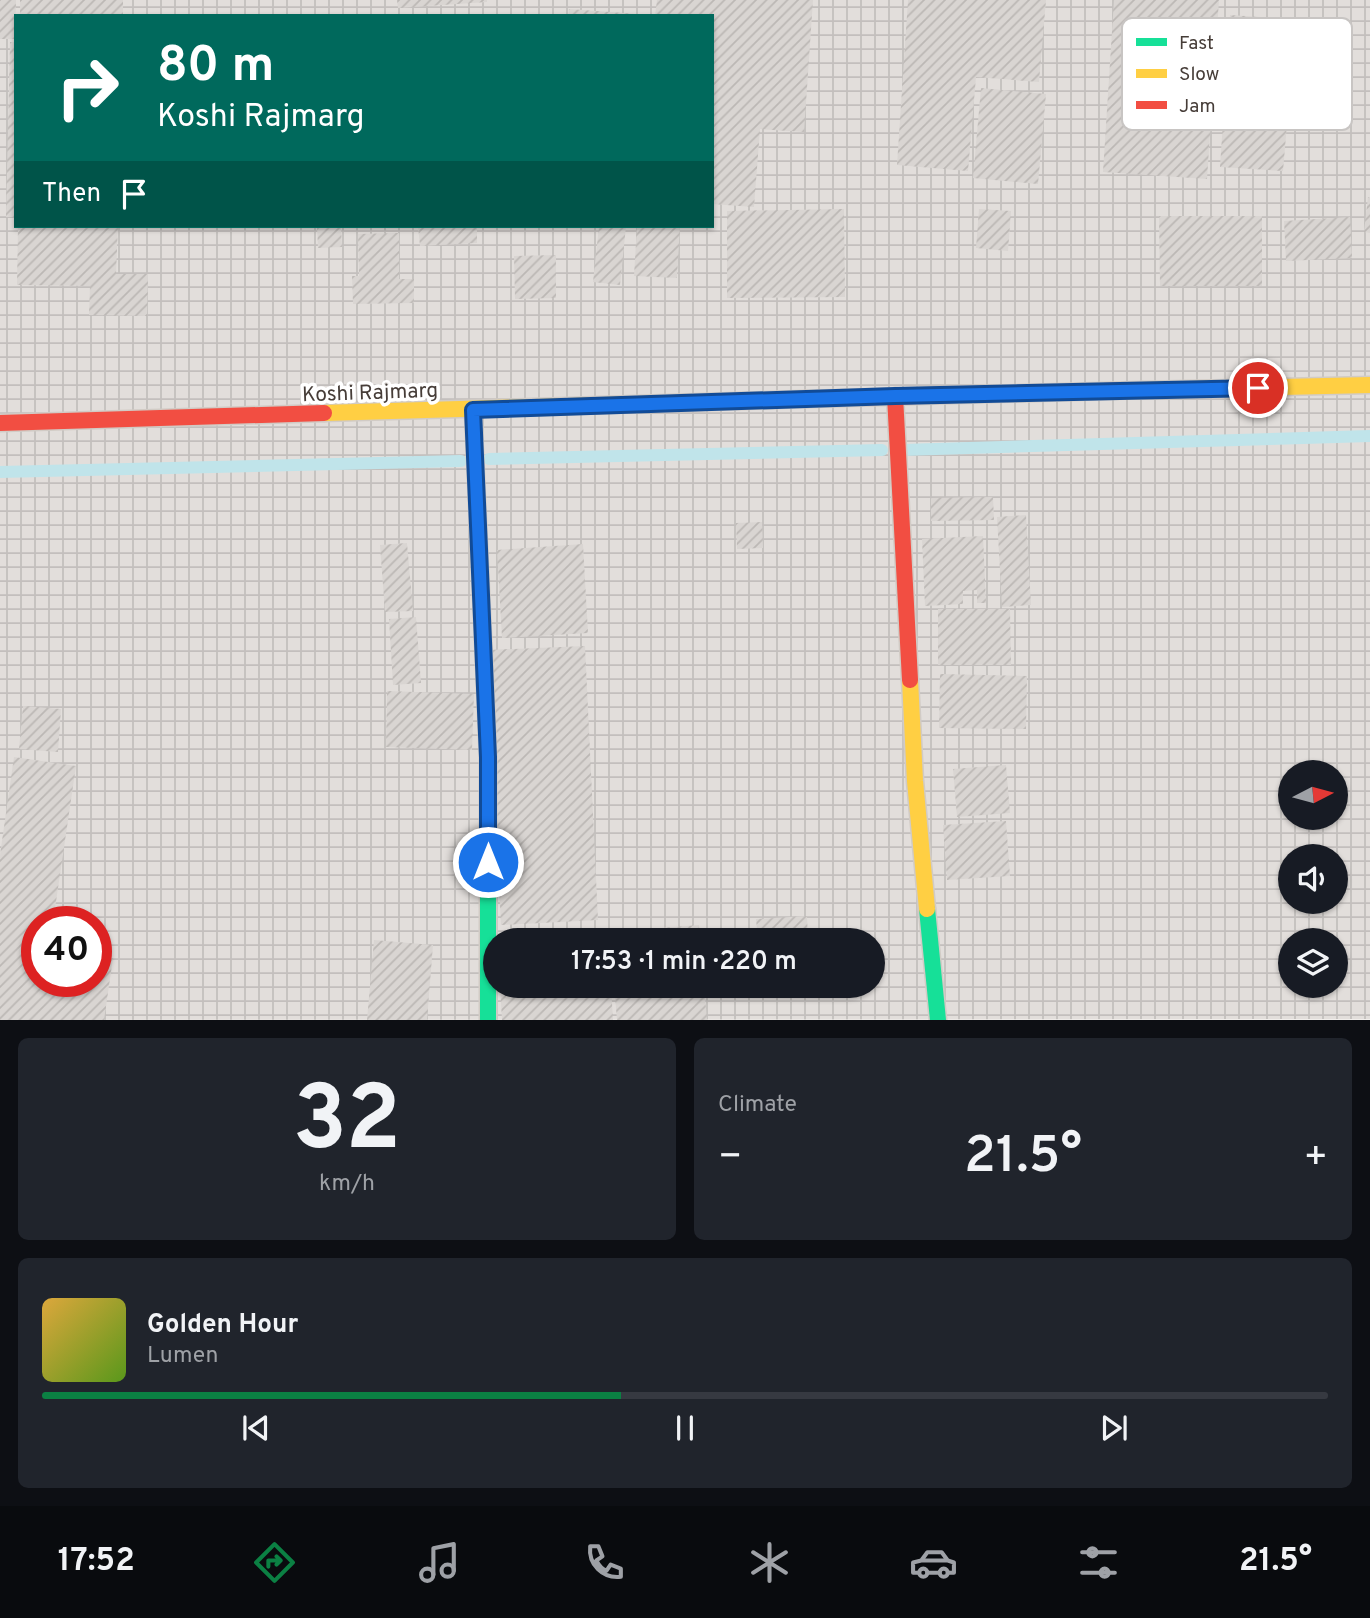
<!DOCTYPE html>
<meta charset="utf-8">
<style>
body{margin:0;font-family:Overpass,sans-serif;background:#20242c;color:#f1f3f6;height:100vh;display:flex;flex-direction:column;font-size:26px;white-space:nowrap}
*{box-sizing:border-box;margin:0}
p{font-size:23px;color:#9ea1a6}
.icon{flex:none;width:38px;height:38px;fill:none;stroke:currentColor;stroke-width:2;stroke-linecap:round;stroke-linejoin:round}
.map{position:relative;height:1020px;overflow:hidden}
.panel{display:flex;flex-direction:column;gap:18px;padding:18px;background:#0d0f14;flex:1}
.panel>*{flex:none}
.hud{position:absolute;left:14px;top:14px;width:700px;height:214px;border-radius:0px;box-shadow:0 2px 5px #0004;background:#00695c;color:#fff;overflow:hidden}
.needle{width:46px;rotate:84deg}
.buttons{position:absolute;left:1278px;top:760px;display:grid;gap:14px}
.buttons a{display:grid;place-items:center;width:70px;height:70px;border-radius:50%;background:#171b24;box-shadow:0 2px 5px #0004;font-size:35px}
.speed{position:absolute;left:21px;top:906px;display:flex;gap:14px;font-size:35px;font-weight:700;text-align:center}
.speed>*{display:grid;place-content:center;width:91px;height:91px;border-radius:50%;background:#171b24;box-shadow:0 2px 5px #0004;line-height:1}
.speed .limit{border:10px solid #d22;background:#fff;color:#111}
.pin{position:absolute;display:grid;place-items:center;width:60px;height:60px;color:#fff;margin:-30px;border:4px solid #fff;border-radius:50%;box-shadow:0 2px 7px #0007}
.me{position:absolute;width:77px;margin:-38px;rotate:0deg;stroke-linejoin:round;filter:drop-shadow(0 0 5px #0008)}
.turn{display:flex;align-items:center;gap:24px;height:147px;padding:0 28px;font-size:32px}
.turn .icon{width:91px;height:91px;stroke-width:2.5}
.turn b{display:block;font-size:49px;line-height:60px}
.then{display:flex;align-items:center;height:66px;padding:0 28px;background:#0003;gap:14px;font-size:26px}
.big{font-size:52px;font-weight:600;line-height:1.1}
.panel .card{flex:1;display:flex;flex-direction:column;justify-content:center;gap:10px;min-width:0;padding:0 24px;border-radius:10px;background:#20242c}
.panel .dial{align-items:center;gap:0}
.dial b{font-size:91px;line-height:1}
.song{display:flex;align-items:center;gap:21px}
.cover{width:84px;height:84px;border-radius:10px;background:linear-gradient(135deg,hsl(40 70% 55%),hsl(90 70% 35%))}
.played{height:7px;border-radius:4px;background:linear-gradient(90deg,#0b8043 45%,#363941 45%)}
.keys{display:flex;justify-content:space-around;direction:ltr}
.heat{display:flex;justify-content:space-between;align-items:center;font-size:38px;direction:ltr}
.panel .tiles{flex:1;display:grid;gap:18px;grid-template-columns:1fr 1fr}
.card:last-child{grid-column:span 2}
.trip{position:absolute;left:483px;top:928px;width:402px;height:70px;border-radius:35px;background:#171b24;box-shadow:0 2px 5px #0004;font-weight:600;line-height:70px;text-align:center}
.menu{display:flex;height:112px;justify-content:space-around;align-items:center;background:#090b0e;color:#9ea1a6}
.menu .icon{width:49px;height:49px}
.menu .current{color:#0b8043}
.menu b{font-size:32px;color:#f1f3f6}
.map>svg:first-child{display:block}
.industrial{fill:url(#industrial-grid);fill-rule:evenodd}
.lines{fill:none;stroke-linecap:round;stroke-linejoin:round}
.stream{stroke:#c0e4ea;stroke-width:12}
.building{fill:url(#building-hatch)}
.fast-casing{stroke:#d1cbc5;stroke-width:19}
.slow-casing{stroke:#d1cbc5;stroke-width:19}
.jam-casing{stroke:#d1cbc5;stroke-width:19}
.fast{stroke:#16e098;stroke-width:16}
.slow{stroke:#ffcf43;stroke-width:16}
.jam{stroke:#f24e42;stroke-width:16}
.route-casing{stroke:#114b97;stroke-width:18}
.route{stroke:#1a73e8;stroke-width:12}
.labels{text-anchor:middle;stroke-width:7;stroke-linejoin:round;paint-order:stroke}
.street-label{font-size:21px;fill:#463d38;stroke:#fff}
.key{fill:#fff;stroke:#c8c5c3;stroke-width:2}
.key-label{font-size:19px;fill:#463d38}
</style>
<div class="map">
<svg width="1370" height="1020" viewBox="0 0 1370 1020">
<defs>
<pattern id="industrial-grid" width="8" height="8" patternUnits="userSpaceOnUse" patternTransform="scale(1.75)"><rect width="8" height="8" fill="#e2dedb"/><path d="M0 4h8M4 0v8" fill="none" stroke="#c3bfbd"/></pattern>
<pattern id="building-hatch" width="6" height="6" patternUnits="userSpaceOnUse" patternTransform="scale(1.75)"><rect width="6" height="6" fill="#d9d5d2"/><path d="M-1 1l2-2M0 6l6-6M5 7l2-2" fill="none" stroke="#bcb8b5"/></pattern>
</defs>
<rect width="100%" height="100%" fill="#f1eeeb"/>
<path class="industrial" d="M 0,0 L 1370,0 L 1370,1019 L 0,1020 ZM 16,16 L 712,16 L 712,226 L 16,226 ZM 1290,772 L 1335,772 L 1335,817 L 1290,817 ZM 1290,856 L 1335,856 L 1335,901 L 1290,901 ZM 37,922 L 96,922 L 96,982 L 37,982 ZM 495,940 L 873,940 L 873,985 L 495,985 ZM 1290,940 L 1335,940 L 1335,985 L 1290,985 Z"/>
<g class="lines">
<path class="stream" d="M 903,450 L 1370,436
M 489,459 L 882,450
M 0,472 L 461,461"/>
</g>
<path class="building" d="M 0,0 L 16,0 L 15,39 L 0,39 Z
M 20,0 L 123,0 L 123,16 L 20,16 Z
M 397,0 L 487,0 L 487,2 L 398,8 Z
M 657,0 L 813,0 L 804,132 L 760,129 L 754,207 L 712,204 L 712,16 L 655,16 Z
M 908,0 L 1046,0 L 1039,82 L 976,77 L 968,171 L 897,165 Z
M 1114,0 L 1219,0 L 1207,179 L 1103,172 Z
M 569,9 L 638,14 L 638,16 L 568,16 Z
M 1230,15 L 1304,20 L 1301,58 L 1341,61 L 1336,127 L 1287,124 L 1283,171 L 1220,167 Z
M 10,42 L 16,42 L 16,217 L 6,217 Z
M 981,88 L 1046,94 L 1038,184 L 973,178 Z
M 1368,197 L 1370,197 L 1370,233 L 1364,232 Z
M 844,209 L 845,297 L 727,298 L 727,211 Z
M 979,209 L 1011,211 L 1008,251 L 976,248 Z
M 1159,216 L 1262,216 L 1262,286 L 1160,286 Z
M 1350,217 L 1352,258 L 1286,261 L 1284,221 Z
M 18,226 L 118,226 L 116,274 L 148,274 L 147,316 L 89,315 L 90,286 L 17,285 Z
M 317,226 L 341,226 L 342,247 L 318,248 Z
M 418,226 L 477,226 L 477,243 L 420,246 Z
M 599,226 L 626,226 L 620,285 L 593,282 Z
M 637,226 L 680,226 L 677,278 L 634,276 Z
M 399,233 L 399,279 L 414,279 L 414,303 L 353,304 L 352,276 L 359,276 L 358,234 Z
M 556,255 L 556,298 L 515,299 L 514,256 Z
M 993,497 L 994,520 L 931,521 L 931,498 Z
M 1026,515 L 1031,605 L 1002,607 L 997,517 Z
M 762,522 L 763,548 L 737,549 L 736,523 Z
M 983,536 L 986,603 L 977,603 L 977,590 L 963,591 L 963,604 L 925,606 L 922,539 Z
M 407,543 L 413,611 L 385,612 L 380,545 Z
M 583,544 L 588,633 L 502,638 L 497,550 Z
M 938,609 L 1010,609 L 1011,665 L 938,665 Z
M 416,617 L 421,683 L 393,685 L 389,619 Z
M 585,646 L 598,920 L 501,925 L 487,650 Z
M 940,674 L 1027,676 L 1026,729 L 939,728 Z
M 387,691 L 474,694 L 472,750 L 386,747 Z
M 23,706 L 61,709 L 58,752 L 19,749 Z
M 14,757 L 76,766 L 53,922 L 37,922 L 37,982 L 96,982 L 96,956 L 113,958 L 104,1020 L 0,1020 L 0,855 Z
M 1006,765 L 1010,813 L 957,817 L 953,769 Z
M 1006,821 L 1010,876 L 947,880 L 943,825 Z
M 807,916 L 808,940 L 758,940 L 756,919 Z
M 699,925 L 700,940 L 610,940 L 610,932 Z
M 605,928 L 605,940 L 501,940 L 500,933 Z
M 374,940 L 433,945 L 427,1020 L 367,1020 Z
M 500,985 L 611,985 L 613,1020 L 502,1020 Z
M 614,985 L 704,985 L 707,1020 L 617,1020 Z"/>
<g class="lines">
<defs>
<path id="fast" d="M 484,661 L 488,757 L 488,1020
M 927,909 L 938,1020"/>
<path id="slow" d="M 1142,390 L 1370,385
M 473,410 L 484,661
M 324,413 L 806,399
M 910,680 L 915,781 L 927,909"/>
<path id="jam" d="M 895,396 L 910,680
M 806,399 L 1142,390
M 0,423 L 324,413"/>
</defs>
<use href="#fast" class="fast-casing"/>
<use href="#slow" class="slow-casing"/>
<use href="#jam" class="jam-casing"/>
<use href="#fast" class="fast"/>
<use href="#slow" class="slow"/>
<use href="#jam" class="jam"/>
</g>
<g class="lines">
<defs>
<path id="route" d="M 488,862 L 488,757 L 473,410 L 895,396 L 1258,388"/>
</defs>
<use href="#route" class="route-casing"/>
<use href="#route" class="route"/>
</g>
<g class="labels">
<g class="street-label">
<text transform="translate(370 392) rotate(-2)" y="7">Koshi Rajmarg</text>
</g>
</g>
<rect x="1122" y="18" width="230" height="112" rx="10" class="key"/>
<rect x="1136" y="38" width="31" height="8" fill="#16e098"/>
<rect x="1136" y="69" width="31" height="9" fill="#ffcf43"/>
<rect x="1136" y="101" width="31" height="8" fill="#f24e42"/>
<g class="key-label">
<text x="1179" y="49">Fast</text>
<text x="1179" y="80">Slow</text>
<text x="1179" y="112">Jam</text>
</g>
</svg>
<div class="buttons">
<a><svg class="needle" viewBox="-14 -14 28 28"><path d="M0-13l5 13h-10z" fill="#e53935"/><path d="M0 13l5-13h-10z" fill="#9ea1a6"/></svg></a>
<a><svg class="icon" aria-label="sound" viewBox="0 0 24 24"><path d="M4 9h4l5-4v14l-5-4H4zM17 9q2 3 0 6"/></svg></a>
<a><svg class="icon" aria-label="layers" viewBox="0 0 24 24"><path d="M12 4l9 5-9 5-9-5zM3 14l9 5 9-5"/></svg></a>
</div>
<div class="speed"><div class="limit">40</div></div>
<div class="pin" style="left:1258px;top:388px;background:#d93025"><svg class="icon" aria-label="arrive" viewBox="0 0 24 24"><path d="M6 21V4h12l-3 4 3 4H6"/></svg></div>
<svg class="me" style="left:488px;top:862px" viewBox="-20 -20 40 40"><circle r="17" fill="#1a73e8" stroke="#fff" stroke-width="3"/><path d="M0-11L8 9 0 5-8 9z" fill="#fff"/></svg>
<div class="trip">17:53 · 1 min · 220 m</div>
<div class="hud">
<div class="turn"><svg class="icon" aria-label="right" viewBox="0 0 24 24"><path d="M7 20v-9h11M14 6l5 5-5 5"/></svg><div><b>80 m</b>Koshi Rajmarg</div></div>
<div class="then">Then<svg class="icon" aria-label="arrive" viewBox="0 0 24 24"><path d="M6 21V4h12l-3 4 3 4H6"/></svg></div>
</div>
</div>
<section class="panel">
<div class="tiles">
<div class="card dial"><b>32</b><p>km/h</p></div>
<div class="card"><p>Climate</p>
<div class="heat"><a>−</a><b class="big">21.5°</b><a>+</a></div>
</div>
<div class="card">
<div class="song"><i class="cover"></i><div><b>Golden Hour</b><p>Lumen</p></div></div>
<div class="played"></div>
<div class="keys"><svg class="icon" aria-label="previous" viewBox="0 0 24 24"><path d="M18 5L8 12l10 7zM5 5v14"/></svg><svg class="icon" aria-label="pause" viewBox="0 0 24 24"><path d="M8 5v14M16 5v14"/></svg><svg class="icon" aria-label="next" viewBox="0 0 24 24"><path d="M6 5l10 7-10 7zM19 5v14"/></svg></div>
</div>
</div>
</section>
<nav class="menu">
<b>17:52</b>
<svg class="icon current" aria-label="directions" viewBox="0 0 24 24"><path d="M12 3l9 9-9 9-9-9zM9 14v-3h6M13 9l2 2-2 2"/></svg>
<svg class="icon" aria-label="music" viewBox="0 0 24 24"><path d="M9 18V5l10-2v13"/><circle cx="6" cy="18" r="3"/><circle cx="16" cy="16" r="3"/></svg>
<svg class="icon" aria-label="phone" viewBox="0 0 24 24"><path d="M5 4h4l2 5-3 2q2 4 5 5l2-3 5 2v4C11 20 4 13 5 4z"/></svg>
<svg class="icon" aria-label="climate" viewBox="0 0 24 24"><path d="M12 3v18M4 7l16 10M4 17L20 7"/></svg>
<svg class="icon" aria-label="car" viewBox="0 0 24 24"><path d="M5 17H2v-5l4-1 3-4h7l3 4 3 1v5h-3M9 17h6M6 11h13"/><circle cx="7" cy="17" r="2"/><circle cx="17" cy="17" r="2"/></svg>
<svg class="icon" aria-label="filters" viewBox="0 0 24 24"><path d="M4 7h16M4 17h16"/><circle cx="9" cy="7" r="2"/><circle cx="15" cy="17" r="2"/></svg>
<b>21.5°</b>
</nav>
